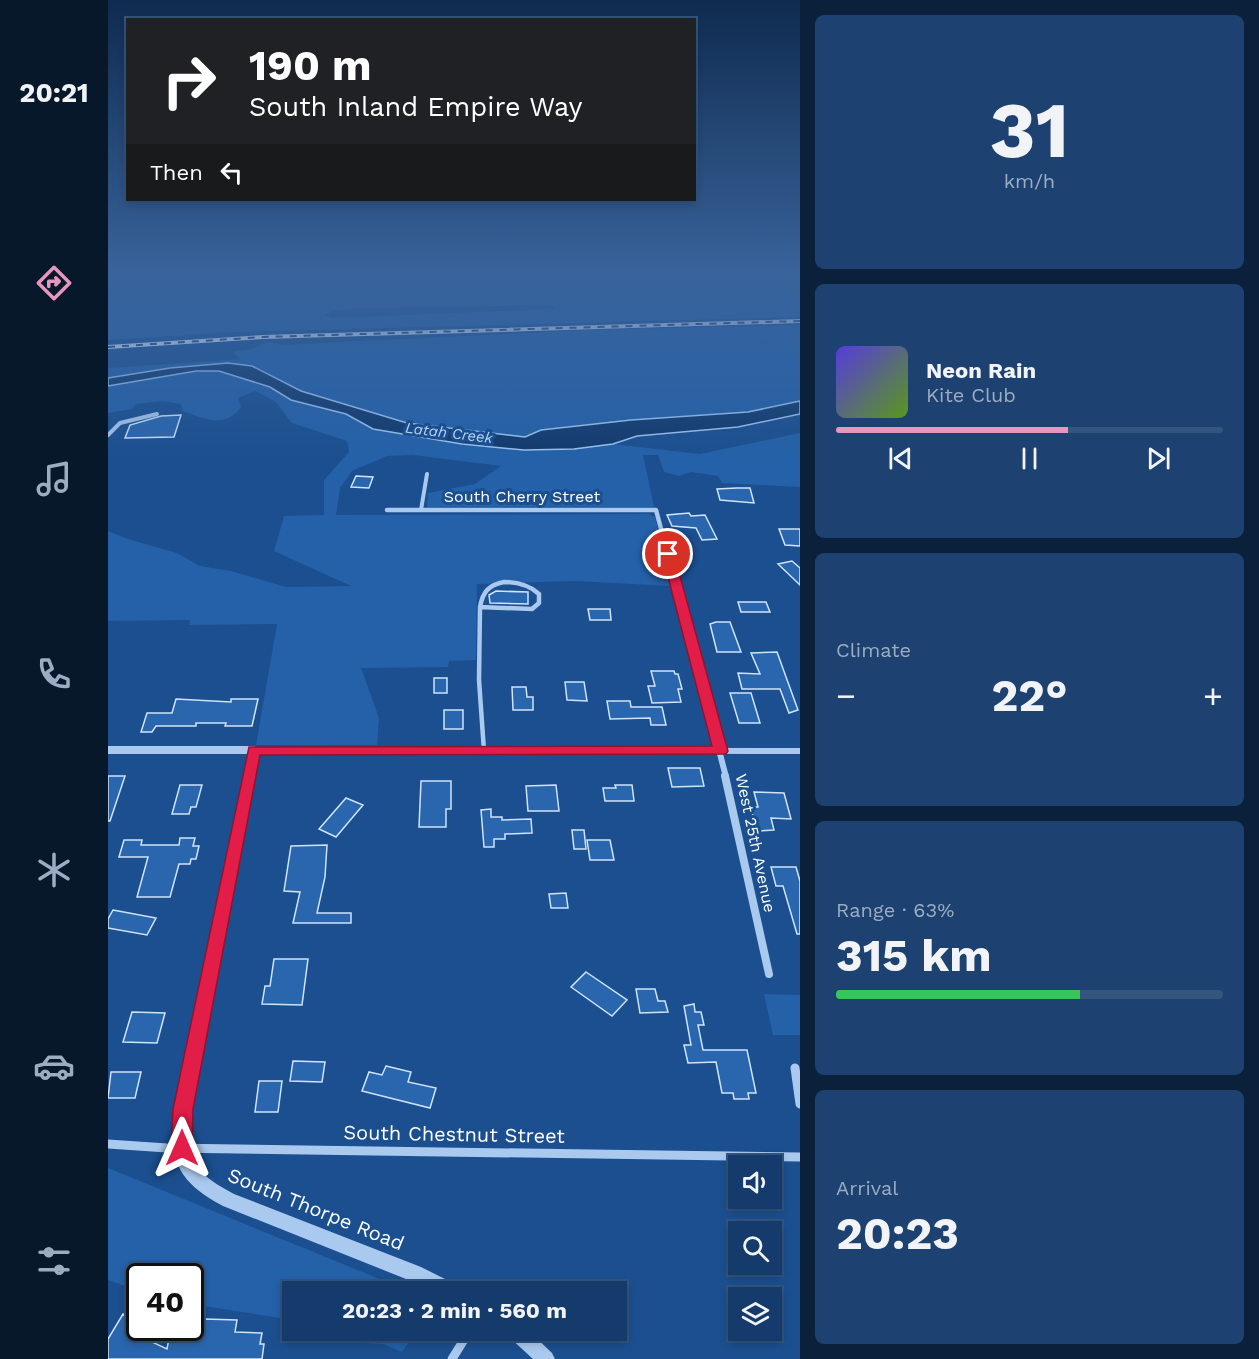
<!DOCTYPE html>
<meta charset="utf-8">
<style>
body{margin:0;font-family:"Work Sans",sans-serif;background:#1d4271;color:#f1f3f6;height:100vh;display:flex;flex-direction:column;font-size:22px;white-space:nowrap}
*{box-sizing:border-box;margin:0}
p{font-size:20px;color:#9dadc1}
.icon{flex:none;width:33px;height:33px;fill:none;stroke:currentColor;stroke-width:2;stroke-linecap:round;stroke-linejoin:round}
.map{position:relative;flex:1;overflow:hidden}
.details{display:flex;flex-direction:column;gap:15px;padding:15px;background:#0b203b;width:459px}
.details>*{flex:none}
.guide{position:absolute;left:18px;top:18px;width:570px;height:183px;border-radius:0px;box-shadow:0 3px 9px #0003,0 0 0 2px #33557e;background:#202124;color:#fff;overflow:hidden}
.buttons{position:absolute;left:620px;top:1155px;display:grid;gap:12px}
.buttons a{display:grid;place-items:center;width:54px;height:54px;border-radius:0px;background:#143b6b;box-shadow:0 3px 9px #0003,0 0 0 2px #33557e;font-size:30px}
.speed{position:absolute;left:18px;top:1263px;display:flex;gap:12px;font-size:30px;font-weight:700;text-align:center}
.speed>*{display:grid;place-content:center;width:78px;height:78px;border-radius:50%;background:#143b6b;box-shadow:0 3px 9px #0003,0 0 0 2px #33557e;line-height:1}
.speed .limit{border:3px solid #111;border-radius:9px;background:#fff;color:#111}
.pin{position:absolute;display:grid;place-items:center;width:51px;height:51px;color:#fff;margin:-26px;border:3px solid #fff;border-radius:50%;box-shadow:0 2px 6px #0007}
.me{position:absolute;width:66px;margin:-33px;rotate:0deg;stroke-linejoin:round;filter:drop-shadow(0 0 4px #0008)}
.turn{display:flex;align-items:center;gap:21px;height:126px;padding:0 24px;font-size:27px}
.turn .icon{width:78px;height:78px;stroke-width:2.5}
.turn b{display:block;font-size:42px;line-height:51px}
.then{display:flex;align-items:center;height:57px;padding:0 24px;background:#0003;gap:12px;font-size:22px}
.big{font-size:45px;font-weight:700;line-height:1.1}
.details .tile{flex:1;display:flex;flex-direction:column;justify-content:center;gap:9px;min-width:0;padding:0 21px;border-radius:9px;background:#1d4271}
.details .dial{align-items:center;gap:0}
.dial b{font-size:78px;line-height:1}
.song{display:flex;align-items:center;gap:18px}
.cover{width:72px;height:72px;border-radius:9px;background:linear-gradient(135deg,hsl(250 70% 55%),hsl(90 70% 35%))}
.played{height:6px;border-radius:3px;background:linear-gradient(90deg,#e797bd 60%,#33557e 60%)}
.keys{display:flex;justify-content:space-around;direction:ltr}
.heat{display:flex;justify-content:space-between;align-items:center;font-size:33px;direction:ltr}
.charge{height:9px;border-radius:4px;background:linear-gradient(90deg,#34c759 63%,#33557e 0)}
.trip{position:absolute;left:174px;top:1281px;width:345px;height:60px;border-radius:0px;background:#143b6b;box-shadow:0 3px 9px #0003,0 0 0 2px #33557e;font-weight:700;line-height:60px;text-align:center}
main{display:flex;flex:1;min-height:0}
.dock{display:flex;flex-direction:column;width:108px;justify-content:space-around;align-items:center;background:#08182b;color:#9dadc1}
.dock .icon{width:42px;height:42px}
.dock .active{color:#e797bd}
.dock b{font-size:27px;color:#f1f3f6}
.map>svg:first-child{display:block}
.green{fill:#2461a8;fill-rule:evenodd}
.water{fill:#123a6d;stroke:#9cc4f0;stroke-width:1.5}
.building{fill:#2a66ad;stroke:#cfe3fa;stroke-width:1.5}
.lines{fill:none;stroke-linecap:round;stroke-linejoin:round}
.service-far1{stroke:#a9c9ee;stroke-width:4}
.service{stroke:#a9c9ee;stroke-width:4.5}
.minor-far3{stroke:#a9c9ee;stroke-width:4.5}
.minor-far2{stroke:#a9c9ee;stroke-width:6}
.minor-far1{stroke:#a9c9ee;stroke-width:8}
.minor{stroke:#a9c9ee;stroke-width:9}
.tertiary{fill:#a9c9ee;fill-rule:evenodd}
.rail-casing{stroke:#fff;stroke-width:4}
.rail{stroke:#1b4f8f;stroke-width:2;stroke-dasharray:7;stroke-linecap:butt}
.route{fill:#e11d48;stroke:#92132f;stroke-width:1.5}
.labels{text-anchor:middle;stroke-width:6;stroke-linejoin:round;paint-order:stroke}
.far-water-label{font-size:15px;font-style:italic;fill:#b5d3f5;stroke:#1b4f8f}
.street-label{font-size:16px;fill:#fff;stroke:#1b4f8f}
.near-street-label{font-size:20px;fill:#fff;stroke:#1b4f8f}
</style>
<main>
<nav class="dock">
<b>20:21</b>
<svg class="icon active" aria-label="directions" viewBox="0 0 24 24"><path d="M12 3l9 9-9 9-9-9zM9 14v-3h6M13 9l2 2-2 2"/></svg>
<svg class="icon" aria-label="music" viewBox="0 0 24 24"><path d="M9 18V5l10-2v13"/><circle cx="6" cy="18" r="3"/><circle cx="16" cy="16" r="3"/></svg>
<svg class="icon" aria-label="phone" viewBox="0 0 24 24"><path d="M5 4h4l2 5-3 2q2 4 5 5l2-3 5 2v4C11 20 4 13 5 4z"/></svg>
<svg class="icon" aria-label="climate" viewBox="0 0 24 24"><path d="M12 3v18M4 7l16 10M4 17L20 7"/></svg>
<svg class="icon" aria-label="car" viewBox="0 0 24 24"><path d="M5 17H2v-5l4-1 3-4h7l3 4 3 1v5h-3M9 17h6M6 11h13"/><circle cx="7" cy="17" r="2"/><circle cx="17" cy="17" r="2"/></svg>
<svg class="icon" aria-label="filters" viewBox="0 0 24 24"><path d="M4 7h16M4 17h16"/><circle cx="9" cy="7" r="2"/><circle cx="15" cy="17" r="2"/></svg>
</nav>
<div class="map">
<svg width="692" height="1359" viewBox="0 0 692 1359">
<rect width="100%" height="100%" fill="#1b4f8f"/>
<path class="green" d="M 0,270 L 692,270 L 692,317 L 127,332 L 0,340 ZM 443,305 L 448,309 L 224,318 L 216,315 L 224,311 L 252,308 Z
M 692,325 L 692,401 L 640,412 L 523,420 L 433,430 L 417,437 L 299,423 L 193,391 L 144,366 L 120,363 L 62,368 L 0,378 L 0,368 L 132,359 L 125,352 L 144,349 L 160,341 L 174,345 L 480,330 Z
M 88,371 L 111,371 L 133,377 L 162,387 L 183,400 L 238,414 L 265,429 L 354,444 L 416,450 L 466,449 L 505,444 L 592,454 L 692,433 L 692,487 L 614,483 L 610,476 L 583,472 L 571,476 L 556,472 L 550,455 L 535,455 L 546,507 L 319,507 L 320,493 L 367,484 L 393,466 L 305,455 L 279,456 L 244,471 L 232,488 L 228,515 L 541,514 L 547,517 L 562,586 L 467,581 L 369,584 L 368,660 L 341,661 L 340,667 L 253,668 L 271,718 L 269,745 L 148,745 L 169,624 L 81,625 L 82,620 L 0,621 L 0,531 L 20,539 L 69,553 L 92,566 L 123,571 L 178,587 L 243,586 L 166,551 L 176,516 L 216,515 L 216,480 L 241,452 L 239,441 L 184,423 L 168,402 L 147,391 L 130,398 L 133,407 C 117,429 97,419 75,411 L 73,404 L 54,401 L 28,404 L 24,409 L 0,413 L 0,386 Z
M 656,994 L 692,995 L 692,1035 L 665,1035 Z
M 0,1168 L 301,1291 L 184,1292 L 184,1320 L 83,1304 L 82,1276 L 32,1276 L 31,1291 L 0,1280 Z
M 210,1331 L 308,1331 L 294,1352 L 275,1344 L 236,1342 Z"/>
<path class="water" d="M 120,363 L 144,366 L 193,391 L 299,423 L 417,437 L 433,430 L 523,420 L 640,412 L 692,401 L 692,414 L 630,427 L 529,436 L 505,444 L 466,449 L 416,450 L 354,444 L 265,429 L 238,414 L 183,400 L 162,387 L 111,371 L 88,371 L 0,386 L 0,378 L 62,368 Z"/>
<path class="building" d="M 73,415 L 66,437 L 17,438 L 22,425 L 53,416 Z
M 248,476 L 265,477 L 261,488 L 243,487 Z
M 629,488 L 642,488 L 646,503 L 612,500 L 609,489 Z
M 581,513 L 583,516 L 597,515 L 609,539 L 594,540 L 588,528 L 564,526 L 559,515 Z
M 671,529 L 692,529 L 692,546 L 677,545 Z
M 684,561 L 692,568 L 692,585 L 670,564 Z
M 388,591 L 420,592 L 420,604 L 382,603 L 381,595 Z
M 630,602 L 658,602 L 662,612 L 633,612 Z
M 480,609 L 502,609 L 503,620 L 482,620 Z
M 608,622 L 622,622 L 633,652 L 609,652 L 602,624 Z
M 669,652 L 690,710 L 681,713 L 672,689 L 634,689 L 630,673 L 652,674 L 643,653 Z
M 543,671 L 566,671 L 567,674 L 570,674 L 574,689 L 570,689 L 573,702 L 544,703 L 540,686 L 547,686 Z
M 326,678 L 339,678 L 339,693 L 326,693 Z
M 457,682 L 476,682 L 479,701 L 459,700 Z
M 404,687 L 418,687 L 419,697 L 425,697 L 425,710 L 405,710 Z
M 622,693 L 643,693 L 652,723 L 631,723 Z
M 68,699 L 123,702 L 123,699 L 150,699 L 144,726 L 117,726 L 118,723 L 88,723 L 88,726 L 48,726 L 44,732 L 33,732 L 39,713 L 64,713 Z
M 499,701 L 522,701 L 523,707 L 554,707 L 558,725 L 543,725 L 542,718 L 502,719 Z
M 336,710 L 355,710 L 355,729 L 336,729 Z
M 560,768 L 592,768 L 596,786 L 564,787 Z
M 0,776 L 17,776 L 2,821 L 0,821 Z
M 313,781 L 343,781 L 343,809 L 338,809 L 338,827 L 311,827 Z
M 72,785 L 94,785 L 88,807 L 83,807 L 81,814 L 64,814 Z
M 448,785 L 451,811 L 420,811 L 418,786 Z
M 507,785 L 524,785 L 526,801 L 497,801 L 495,788 L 508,788 Z
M 646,792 L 676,793 L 683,819 L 663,818 L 666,830 L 652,831 L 651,827 L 647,827 L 643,807 L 650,807 Z
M 238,798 L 255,805 L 228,837 L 211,829 Z
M 383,809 L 383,817 L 394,817 L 394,820 L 423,819 L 424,833 L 397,834 L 397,839 L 386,839 L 386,847 L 376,847 L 373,810 Z
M 464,830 L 476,830 L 478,849 L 466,849 Z
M 72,838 L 87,838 L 85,846 L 91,846 L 88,859 L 83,859 L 82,864 L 71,864 L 62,897 L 29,897 L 40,857 L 11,857 L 16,840 L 34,840 L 33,845 L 71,845 Z
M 479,840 L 502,840 L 506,860 L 482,860 Z
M 219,845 L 217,877 L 209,913 L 243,913 L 243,923 L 185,923 L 192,892 L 176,891 L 183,846 Z
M 663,867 L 688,867 L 692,881 L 692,934 L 689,934 L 675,886 L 668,886 Z
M 458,893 L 460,908 L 443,908 L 441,894 Z
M 5,910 L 48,918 L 39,935 L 0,928 L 0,919 Z
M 166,959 L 200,959 L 194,1005 L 154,1004 L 157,986 L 162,986 Z
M 478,972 L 519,1000 L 504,1016 L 463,987 Z
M 528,989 L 547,989 L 550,1001 L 557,1001 L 560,1012 L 532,1013 Z
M 586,1004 L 587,1012 L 593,1012 L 596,1025 L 590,1025 L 595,1050 L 639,1050 L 648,1093 L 640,1093 L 641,1099 L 626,1099 L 625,1093 L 614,1093 L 608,1062 L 580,1063 L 576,1045 L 583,1045 L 576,1006 Z
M 24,1012 L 57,1013 L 49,1043 L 15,1042 Z
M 185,1061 L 217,1062 L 214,1082 L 182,1081 Z
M 278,1066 L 303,1072 L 300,1082 L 328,1088 L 322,1108 L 254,1091 L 261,1072 L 274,1075 Z
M 3,1072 L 33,1072 L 27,1098 L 0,1098 Z
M 151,1081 L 174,1081 L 170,1112 L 147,1112 Z
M 15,1314 L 32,1322 L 32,1328 L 36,1328 L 31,1336 L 59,1349 L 63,1328 L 96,1328 L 97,1319 L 129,1320 L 127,1332 L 154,1333 L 152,1344 L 156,1344 L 154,1359 L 0,1359 L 0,1339 Z"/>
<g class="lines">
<path class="service-far1" d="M 0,435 L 12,423 L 49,414
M 313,510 L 319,474"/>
<path class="service" d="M 396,582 C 410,582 421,585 431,594 L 431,603 L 424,609 L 372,607 C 375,591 381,585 396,582 Z
M 372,607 L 371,680 L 376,751"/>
<path class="minor-far3" d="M 279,510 L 548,510 L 564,570"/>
<path class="minor-far2" d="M 564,569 L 618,777
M 146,750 L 692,751"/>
<path class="minor-far1" d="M 617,776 L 661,974"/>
<path class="minor" d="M 687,1068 L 692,1104
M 0,1144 L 59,1148 L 692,1157
M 344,1359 L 362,1330"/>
<path class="tertiary" d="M 0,746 L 146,746 L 152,750 L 83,1109 C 77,1157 82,1171 126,1194 L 313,1267 L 351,1286 L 353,1292 L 326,1292 L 308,1283 L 115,1206 C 68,1181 61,1160 67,1109 L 140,754 L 0,754 Z
M 397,1330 L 420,1330 L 444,1353 L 447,1359 L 425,1359 L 400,1336 Z"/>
<defs>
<path id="rail" d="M 0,347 L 155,337 L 692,321"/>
</defs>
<use href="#rail" class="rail-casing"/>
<use href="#rail" class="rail"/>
</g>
<linearGradient id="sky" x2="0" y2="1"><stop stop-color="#0f2b4f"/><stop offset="0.59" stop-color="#39639b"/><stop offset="1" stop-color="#39639b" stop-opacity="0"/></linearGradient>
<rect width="692" height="461" fill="url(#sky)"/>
<path class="route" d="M 560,550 L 566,554 L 620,751 L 618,754 L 152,755 L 85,1109 L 84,1148 L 81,1155 L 74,1158 L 66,1155 L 63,1148 L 65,1109 L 141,747 L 604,746 L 554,554 Z"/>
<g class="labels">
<g class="far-water-label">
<text transform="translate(341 433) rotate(7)" y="5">Latah Creek</text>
</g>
<g class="street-label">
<text x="414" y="502">South Cherry Street</text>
<text transform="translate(648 843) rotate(78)" y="6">West 25th Avenue</text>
</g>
<g class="near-street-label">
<text transform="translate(346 1134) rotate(1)" y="7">South Chestnut Street</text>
<text transform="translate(208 1209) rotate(22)" y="7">South Thorpe Road</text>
</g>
</g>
</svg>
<div class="buttons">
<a><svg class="icon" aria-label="sound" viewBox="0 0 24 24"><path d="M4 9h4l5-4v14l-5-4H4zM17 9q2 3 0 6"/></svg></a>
<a><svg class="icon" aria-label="search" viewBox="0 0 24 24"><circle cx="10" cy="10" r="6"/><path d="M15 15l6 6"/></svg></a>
<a><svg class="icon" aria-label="layers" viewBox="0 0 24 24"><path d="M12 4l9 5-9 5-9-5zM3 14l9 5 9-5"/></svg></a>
</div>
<div class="speed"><div class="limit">40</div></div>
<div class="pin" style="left:560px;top:554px;background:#d93025"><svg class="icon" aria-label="arrive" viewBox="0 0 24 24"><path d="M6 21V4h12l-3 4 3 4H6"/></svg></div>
<svg class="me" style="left:74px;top:1148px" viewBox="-20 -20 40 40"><path d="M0-17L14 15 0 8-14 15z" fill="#e11d48" stroke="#fff" stroke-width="4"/></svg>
<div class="trip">20:23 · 2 min · 560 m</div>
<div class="guide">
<div class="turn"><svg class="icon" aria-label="right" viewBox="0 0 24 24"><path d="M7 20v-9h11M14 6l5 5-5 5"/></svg><div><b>190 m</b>South Inland Empire Way</div></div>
<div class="then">Then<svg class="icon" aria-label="left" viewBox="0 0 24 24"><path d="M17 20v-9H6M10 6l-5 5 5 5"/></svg></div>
</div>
</div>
<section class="details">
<div class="tile dial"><b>31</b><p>km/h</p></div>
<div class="tile">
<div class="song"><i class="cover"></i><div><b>Neon Rain</b><p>Kite Club</p></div></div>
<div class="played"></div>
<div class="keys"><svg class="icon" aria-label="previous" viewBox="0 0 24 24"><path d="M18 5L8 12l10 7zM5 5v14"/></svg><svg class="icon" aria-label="pause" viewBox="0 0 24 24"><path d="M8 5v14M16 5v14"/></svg><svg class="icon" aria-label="next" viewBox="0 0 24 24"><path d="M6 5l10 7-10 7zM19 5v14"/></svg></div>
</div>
<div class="tile"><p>Climate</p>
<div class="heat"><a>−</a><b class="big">22°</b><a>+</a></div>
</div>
<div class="tile"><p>Range · 63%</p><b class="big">315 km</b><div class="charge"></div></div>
<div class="tile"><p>Arrival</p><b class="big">20:23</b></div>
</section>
</main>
